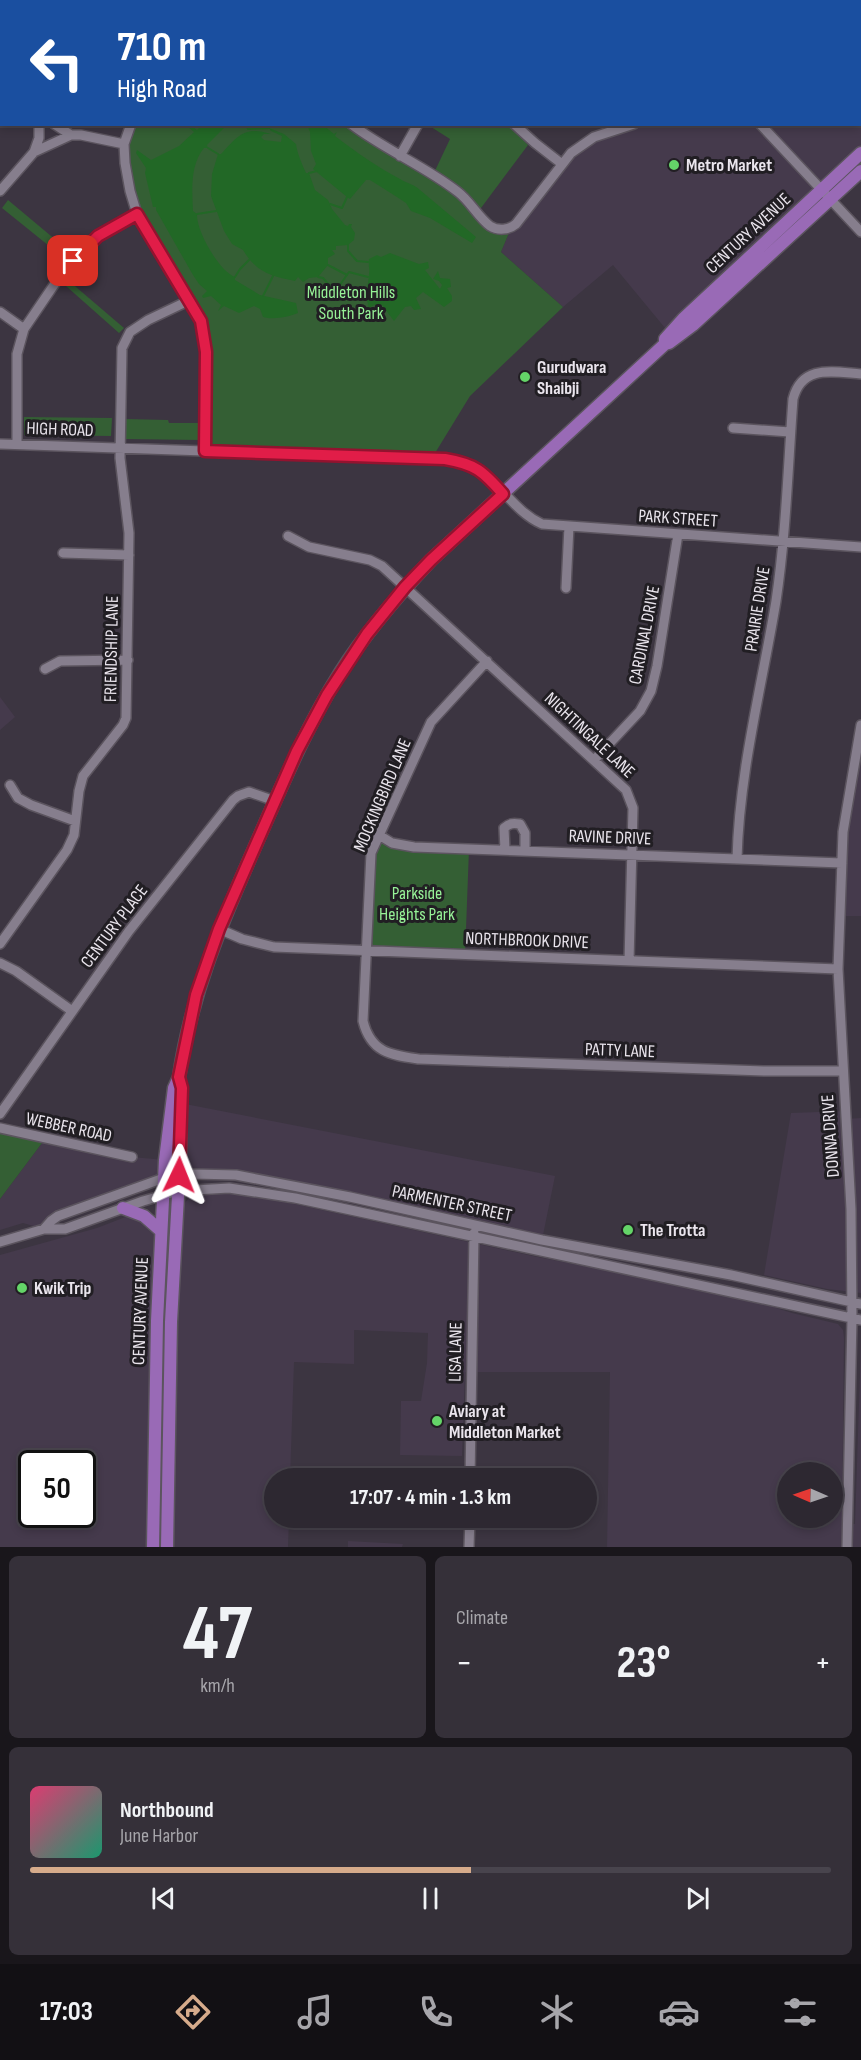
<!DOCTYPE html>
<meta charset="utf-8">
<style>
body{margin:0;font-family:"Sofia Sans Condensed",sans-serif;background:#353039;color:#f1f3f6;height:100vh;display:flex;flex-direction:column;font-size:22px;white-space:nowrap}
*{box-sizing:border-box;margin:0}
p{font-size:20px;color:#a7a6ab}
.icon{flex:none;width:33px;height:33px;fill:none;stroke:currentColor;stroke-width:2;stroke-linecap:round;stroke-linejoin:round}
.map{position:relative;height:1547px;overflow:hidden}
.panel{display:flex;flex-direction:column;gap:9px;padding:9px;background:#19161b;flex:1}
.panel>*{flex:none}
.banner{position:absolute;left:0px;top:0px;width:861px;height:126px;box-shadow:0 3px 9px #0003,0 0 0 2px #48444d;background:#1a4fa0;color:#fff;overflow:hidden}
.needle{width:39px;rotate:272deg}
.buttons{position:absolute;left:777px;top:1462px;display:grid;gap:12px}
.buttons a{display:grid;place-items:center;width:66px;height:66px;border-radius:50%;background:#2d2831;box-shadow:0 3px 9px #0003,0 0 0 2px #48444d;font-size:30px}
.speed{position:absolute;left:18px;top:1450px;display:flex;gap:12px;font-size:30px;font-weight:700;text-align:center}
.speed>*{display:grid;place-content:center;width:78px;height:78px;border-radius:50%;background:#2d2831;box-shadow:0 3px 9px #0003,0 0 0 2px #48444d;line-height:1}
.speed .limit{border:3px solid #111;border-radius:9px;background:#fff;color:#111}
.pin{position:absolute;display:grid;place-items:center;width:51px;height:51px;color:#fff;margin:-26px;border-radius:12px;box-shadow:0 3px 9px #0006}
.me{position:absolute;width:66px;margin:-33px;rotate:2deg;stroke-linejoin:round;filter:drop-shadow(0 0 4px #0008)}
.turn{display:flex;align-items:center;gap:21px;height:126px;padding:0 18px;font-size:27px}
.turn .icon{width:78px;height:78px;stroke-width:2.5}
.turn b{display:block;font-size:42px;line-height:51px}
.big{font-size:45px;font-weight:700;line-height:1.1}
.panel .card{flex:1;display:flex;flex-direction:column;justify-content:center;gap:9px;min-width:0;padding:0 21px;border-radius:9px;background:#353039}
.panel .dial{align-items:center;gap:0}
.dial b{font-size:78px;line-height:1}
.song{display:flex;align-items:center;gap:18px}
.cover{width:72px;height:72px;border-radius:9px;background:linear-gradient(135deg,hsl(340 70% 55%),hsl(160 70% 35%))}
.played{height:6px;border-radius:3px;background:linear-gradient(90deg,#d6ab8b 55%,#48444d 55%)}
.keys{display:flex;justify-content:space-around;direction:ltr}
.heat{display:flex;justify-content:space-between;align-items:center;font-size:33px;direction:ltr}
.panel .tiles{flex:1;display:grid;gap:9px;grid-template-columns:1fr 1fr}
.card:last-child{grid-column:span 2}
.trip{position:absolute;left:264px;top:1468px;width:333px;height:60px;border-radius:30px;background:#2d2831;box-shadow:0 3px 9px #0003,0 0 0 2px #48444d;font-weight:700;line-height:60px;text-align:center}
.tab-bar{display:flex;height:96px;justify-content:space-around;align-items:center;background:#121014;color:#a7a6ab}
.tab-bar .icon{width:42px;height:42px}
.tab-bar .active{color:#d6ab8b}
.tab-bar b{font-size:27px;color:#f1f3f6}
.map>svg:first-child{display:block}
.built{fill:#453a4c;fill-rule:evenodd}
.green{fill:#345f34}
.water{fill:#226826}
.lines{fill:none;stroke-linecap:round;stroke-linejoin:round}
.stream{stroke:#226826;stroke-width:2}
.minor-casing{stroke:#5b545e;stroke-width:12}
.major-casing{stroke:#5b545e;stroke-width:15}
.minor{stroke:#867e8d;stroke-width:9}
.major{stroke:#996ab6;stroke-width:12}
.route-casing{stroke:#92132f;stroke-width:15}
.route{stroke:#e11d48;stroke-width:10}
.poi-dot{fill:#64d468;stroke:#211e23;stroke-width:2}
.labels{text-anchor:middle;stroke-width:6;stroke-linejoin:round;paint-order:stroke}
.poi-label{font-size:18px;font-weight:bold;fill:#eae5ed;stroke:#211e23;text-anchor:start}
.street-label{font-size:18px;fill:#eae5ed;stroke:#211e23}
.park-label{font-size:18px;fill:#97f297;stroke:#211e23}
</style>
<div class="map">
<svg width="861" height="1547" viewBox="0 0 861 1547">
<rect width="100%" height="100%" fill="#3c3541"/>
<path class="built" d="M 630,0 L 861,0 L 861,153 L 670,334 L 613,265 L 563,307 L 501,252 L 511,228 L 585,143 L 634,124 L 860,124 L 860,2 L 628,1 Z
M 0,697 L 15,717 L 0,730 Z
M 861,725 L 861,916 L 840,916 L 842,863 Z
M 180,1103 L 555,1176 L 542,1240 L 256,1178 L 179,1175 Z
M 845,1111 L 846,1119 L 861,1118 L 861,1293 L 827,1289 L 764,1275 L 791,1113 Z
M 45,1139 L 132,1157 L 165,1160 L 164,1178 L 58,1216 L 44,1229 L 23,1223 L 0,1230 L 0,1199 Z
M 220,1193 L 258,1196 L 533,1256 L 655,1280 L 761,1303 L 792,1313 L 838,1324 L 843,1330 L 844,1338 L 842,1524 L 855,1524 L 861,1343 L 861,1547 L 607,1547 L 610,1372 L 465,1372 L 462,1456 L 400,1455 L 401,1401 L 421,1401 L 427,1363 L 428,1333 L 354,1330 L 354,1364 L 294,1362 L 290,1479 L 274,1479 L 274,1518 L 289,1518 L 288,1547 L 173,1547 L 176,1333 L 183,1205 L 191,1196 ZM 788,1473 L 832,1473 L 832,1518 L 788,1518 Z
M 128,1216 L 138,1216 L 154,1233 L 155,1238 L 151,1304 L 147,1547 L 0,1547 L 0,1255 L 97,1228 ZM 32,1464 L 82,1464 L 82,1515 L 32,1515 Z
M 348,1541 L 403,1544 L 402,1547 L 348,1547 Z"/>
<path class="green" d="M 131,125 L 351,125 L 433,175 L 450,139 L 428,125 L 510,125 L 528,145 L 478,212 L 490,226 L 511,228 L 501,252 L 563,307 L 470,396 L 432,458 L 205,451 L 201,321 L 137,214 L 125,163 Z
M 8,200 L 69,251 L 64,258 L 2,208 Z
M 69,281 L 124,328 L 119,333 L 66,286 Z
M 24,417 L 112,418 L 111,436 L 24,435 Z
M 124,419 L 168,420 L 169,423 L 200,423 L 200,440 L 124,439 Z
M 379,835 L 392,843 L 469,849 L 465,955 L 367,951 L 368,881 Z
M 0,1128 L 45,1139 L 0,1199 Z"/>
<path class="water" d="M 186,125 L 190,125 L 197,130 L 202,125 L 227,125 L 207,145 L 208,148 L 204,148 C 190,165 192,190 193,211 L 197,214 C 196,231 219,271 235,277 L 235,280 L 260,295 L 296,303 L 298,313 C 288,317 274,320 263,317 L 260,309 L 254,306 L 239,313 L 224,306 L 218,311 L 221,305 L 211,296 L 203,298 L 202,296 L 207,291 L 199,284 L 193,275 L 156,210 L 156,207 L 153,207 L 145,173 L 146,168 L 136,153 L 137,150 L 151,160 L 179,146 L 194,132 Z
M 307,125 L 323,125 L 334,134 L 337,132 L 335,136 C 356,152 377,167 400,179 C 408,184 414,184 420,190 L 476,237 L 472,243 L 430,218 L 411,211 L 406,203 L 397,197 L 370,180 L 366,180 L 350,199 L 347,197 L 313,169 L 316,164 L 311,151 L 310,132 Z
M 269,128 L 284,134 L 296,144 C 297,153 302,164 306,173 L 309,173 L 315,190 L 328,200 L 332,209 L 345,225 L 348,226 L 349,224 L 352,224 L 351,227 L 355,233 L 354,240 L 348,245 L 336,246 L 336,250 L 332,250 L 335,254 L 328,258 L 328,265 L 318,277 L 309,278 L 303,282 L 298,277 L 295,281 C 270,276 256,272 243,250 L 232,244 L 224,231 L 211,196 L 212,174 L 218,154 L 221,154 C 237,137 244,125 271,134 L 264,134 L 261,137 L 264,140 L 281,142 L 282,136 L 271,131 Z
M 390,253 L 419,264 L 428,262 L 429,268 L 425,270 L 440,289 L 442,285 L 439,281 L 433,279 L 438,271 L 440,278 L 450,279 L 451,287 L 447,288 L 452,296 L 452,301 L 444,307 L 423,292 L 416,298 L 421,309 L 414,310 L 411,306 L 405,307 L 394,321 L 382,305 L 374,305 L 369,308 C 364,290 368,290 369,274 C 370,269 368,265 369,259 L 377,255 L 381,257 Z"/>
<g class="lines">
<path class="stream" d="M 246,124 L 248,129 L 269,128
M 208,148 L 218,154
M 309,173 L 317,171
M 330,204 L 342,208 L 347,197
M 197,214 L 216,211
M 348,245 L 348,251 L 357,261 L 368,262
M 328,265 L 347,275
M 235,277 L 240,269 L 249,260
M 318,277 L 323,278 L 335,292 L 349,272 L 368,277
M 263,296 L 273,276"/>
<defs>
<path id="minor" d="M 50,0 L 51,2
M 79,0 L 80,2
M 197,0 L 198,2
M 550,0 L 555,2
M 348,2 L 349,0
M 535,2 L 535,0
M 628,2 L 630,0
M 778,2 L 778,0
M 0,74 L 2,76
M 54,124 L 71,135 L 81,135 L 124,144
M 131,124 L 124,144 L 125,163 L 130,191 L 137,214 L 201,321 L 206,352 L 205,451
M 351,124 C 385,150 425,166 458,192 C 470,201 478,217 490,226 C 498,231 509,230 516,224 L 571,153 L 594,137 L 634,124
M 514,124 L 535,143 L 562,164
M 760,124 L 861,232
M 34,152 L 39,138 L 39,124
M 400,156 L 418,124
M 0,191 L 34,152 L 71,135
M 0,312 L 24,329
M 733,428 L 790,432
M 0,444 L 445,459 C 454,460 464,461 472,466 C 500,481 513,511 542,524 L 861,547
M 17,444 L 17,354 L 24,329 L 58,279 L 78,255 L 98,236 L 137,214
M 288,536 L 309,547 L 370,560 L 382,566 L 626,790 L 633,808 L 629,961
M 63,553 L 129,555
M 566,588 L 569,526
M 487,661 L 431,722 L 371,853 L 363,1021 C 371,1053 391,1055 419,1059 L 764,1071 L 843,1071
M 45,669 L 60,661 L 128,660
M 595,759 L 640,711 L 651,691 L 657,666 L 678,534
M 10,785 L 18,798 L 31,805 L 75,821
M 379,835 L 392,843 L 414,847 L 842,863
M 505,850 L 504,828 C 510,823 513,823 520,824 L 525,833 L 525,851
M 737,859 C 739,773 762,685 776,601 C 786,534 788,466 793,399 C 802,364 833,372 861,374
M 219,929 L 242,939 L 274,947 L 838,969
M 0,944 L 67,850 L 74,835 L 79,791 L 83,776 L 123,725 L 126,718 L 129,533 L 120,458 L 122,348 L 130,332 L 148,320 L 188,301
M 0,963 L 16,971 L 72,1011
M 0,1114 L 129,931 L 233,800 L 238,796 L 249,792 L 275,801
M 0,1128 L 132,1157
M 44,1229 L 51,1221 L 58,1216 L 164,1178 L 194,1174 L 236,1175 L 350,1197 L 542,1240 L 731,1275 L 861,1304
M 0,1242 L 44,1229 L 65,1229 L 143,1201 L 178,1191 L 229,1188 L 295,1198 L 861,1320
M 470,1479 L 474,1233
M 469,1547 L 470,1518
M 847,1547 L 852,1318 L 851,1209 L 838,969 L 843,832 L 861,725"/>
<path id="major" d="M 665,343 L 665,339 L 683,319 L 861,153
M 123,1208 L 144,1216 L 161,1231
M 153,1547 L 157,1321 L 165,1160 L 174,1088 L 179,1077 C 191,995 221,924 254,849 C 280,790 305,729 340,673 C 366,632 397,596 431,560 L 665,344 L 669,343 L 693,325 L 861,171
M 167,1547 L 171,1322 L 180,1160 L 181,1096"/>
</defs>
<use href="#minor" class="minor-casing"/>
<use href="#major" class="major-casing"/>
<use href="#minor" class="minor"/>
<use href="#major" class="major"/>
</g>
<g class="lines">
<defs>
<path id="route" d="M 73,261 L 98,236 L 137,214 L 201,321 L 206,352 L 205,451 L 445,459 C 475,464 483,471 503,494 L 431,560 L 405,587 L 367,634 L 327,695 L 297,751 L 219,929 L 196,995 L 179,1077 L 182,1088 L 179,1175"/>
</defs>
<use href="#route" class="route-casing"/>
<use href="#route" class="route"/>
</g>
<g class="poi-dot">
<circle cx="674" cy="165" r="6"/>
<circle cx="525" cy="377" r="6"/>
<circle cx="628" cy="1230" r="6"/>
<circle cx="22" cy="1288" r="6"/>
<circle cx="437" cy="1421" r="6"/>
</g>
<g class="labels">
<g class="poi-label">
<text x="686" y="171">Metro Market</text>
<text x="537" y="373">Gurudwara<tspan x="537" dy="21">Shaibji</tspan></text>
<text x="640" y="1236">The Trotta</text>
<text x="34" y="1294">Kwik Trip</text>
<text x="449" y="1417">Aviary at<tspan x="449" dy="21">Middleton Market</tspan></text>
</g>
<g class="street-label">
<text transform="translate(748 233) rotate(-43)" y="6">CENTURY AVENUE</text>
<text transform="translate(60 429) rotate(2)" y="6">HIGH ROAD</text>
<text transform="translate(678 518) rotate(4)" y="6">PARK STREET</text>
<text transform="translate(757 609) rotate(-81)" y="6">PRAIRIE DRIVE</text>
<text transform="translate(644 635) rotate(-79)" y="6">CARDINAL DRIVE</text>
<text transform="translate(111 649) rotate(-89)" y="6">FRIENDSHIP LANE</text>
<text transform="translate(590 735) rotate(43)" y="6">NIGHTINGALE LANE</text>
<text transform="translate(382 795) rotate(-67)" y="6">MOCKINGBIRD LANE</text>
<text transform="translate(610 837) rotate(2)" y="6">RAVINE DRIVE</text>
<text transform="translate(114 926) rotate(-53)" y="6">CENTURY PLACE</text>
<text transform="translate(527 940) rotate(2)" y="6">NORTHBROOK DRIVE</text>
<text transform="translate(620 1050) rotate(2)" y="6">PATTY LANE</text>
<text transform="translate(69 1127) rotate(12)" y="6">WEBBER ROAD</text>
<text transform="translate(830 1136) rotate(-94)" y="6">DONNA DRIVE</text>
<text transform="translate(452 1203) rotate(12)" y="6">PARMENTER STREET</text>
<text transform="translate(140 1311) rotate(-88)" y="6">CENTURY AVENUE</text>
<text transform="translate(455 1352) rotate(-89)" y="6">LISA LANE</text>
</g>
<g class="park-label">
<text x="351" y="298">Middleton Hills<tspan x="351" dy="21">South Park</tspan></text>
<text x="417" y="899">Parkside<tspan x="417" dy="21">Heights Park</tspan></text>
</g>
</g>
</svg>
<div class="buttons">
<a><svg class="needle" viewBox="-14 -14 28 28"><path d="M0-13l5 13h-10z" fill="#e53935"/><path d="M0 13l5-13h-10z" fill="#a7a6ab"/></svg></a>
</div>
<div class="speed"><div class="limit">50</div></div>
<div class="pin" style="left:73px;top:261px;background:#d93025"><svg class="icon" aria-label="arrive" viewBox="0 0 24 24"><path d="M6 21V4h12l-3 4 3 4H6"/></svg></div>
<svg class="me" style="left:179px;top:1175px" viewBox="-20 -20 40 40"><path d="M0-17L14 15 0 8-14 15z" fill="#e11d48" stroke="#fff" stroke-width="4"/></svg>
<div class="trip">17:07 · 4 min · 1.3 km</div>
<div class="banner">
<div class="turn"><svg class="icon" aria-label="left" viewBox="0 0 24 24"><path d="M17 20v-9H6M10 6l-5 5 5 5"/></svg><div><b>710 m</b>High Road</div></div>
</div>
</div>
<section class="panel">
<div class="tiles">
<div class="card dial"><b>47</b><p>km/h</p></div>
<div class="card"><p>Climate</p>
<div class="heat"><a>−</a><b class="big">23°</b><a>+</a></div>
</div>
<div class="card">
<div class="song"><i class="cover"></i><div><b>Northbound</b><p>June Harbor</p></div></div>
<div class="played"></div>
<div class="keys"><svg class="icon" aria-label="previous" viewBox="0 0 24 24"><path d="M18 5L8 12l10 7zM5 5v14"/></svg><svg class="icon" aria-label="pause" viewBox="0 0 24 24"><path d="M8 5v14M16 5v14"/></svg><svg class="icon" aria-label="next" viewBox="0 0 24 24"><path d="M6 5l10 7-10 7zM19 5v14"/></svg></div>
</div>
</div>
</section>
<nav class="tab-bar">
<b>17:03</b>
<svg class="icon active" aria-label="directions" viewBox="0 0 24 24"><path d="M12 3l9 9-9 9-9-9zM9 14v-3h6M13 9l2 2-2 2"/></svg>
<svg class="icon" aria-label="music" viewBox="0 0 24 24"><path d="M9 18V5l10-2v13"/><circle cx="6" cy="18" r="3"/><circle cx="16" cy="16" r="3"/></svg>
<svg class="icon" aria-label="phone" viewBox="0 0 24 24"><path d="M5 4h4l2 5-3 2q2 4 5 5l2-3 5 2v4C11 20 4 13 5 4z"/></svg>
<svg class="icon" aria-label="climate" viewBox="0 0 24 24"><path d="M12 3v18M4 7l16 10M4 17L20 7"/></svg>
<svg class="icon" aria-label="car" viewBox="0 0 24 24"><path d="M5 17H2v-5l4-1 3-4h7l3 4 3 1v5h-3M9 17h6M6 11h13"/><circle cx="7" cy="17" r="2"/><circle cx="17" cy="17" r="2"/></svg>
<svg class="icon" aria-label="filters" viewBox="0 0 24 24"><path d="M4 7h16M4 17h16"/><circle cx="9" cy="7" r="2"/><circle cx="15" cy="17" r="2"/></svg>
</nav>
